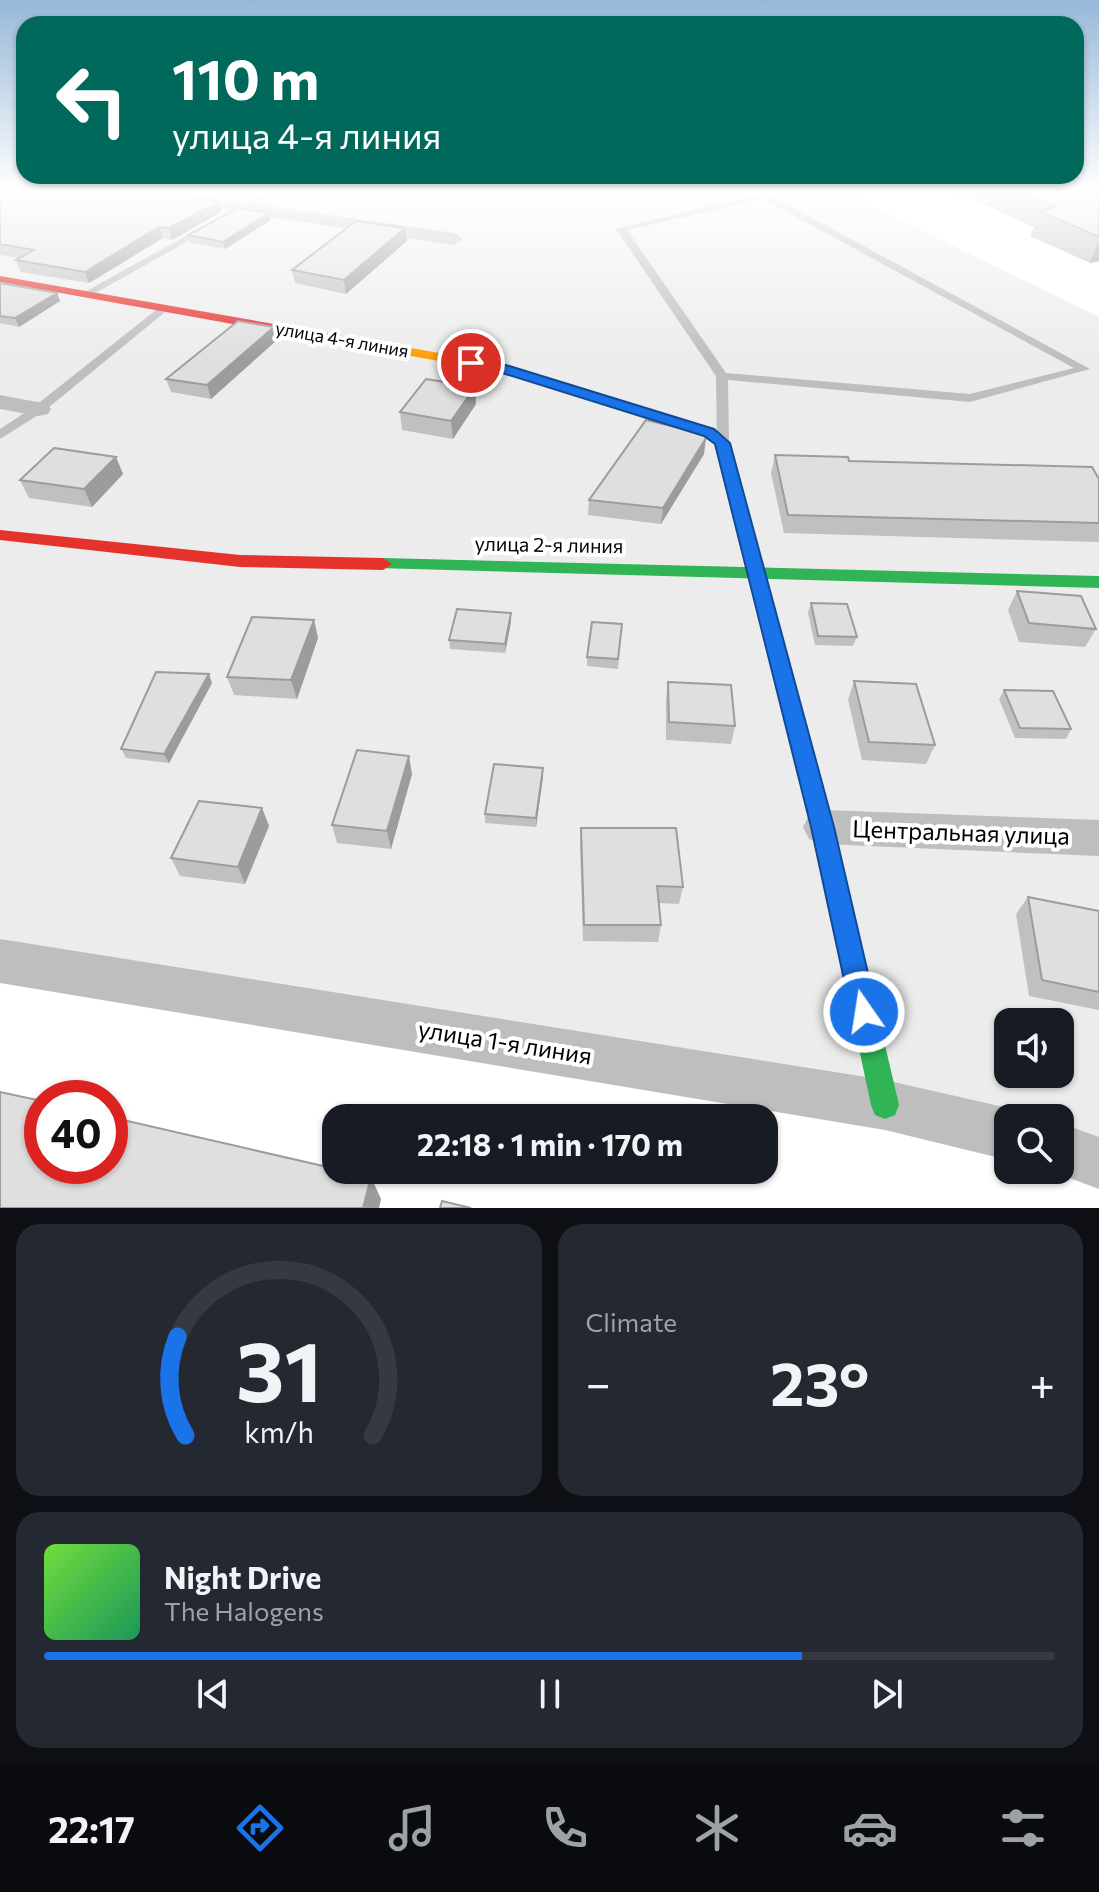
<!DOCTYPE html>
<meta charset="utf-8">
<style>
body{margin:0;font-family:Commissioner,sans-serif;background:#242831;color:#f1f3f6;height:100vh;display:flex;flex-direction:column;font-size:30px;white-space:nowrap}
*{box-sizing:border-box;margin:0}
p{font-size:26px;color:#9ea1a6}
.icon{flex:none;width:44px;height:44px;fill:none;stroke:currentColor;stroke-width:2;stroke-linecap:round;stroke-linejoin:round}
.map{position:relative;height:1208px;overflow:hidden}
.sheet{display:flex;flex-direction:column;gap:16px;padding:16px;background:#0d0f14;flex:1}
.sheet>*{flex:none}
.hud{position:absolute;left:16px;top:16px;width:1068px;height:168px;border-radius:24px;box-shadow:0 2px 6px #0004;background:#00695c;color:#fff;overflow:hidden}
.fabs{position:absolute;left:994px;top:1008px;display:grid;gap:16px}
.fabs a{display:grid;place-items:center;width:80px;height:80px;border-radius:16px;background:#171b24;box-shadow:0 2px 6px #0004;font-size:40px}
.speed{position:absolute;left:24px;top:1080px;display:flex;gap:16px;font-size:40px;font-weight:700;text-align:center}
.speed>*{display:grid;place-content:center;width:104px;height:104px;border-radius:50%;background:#171b24;box-shadow:0 2px 6px #0004;line-height:1}
.speed .limit{border:12px solid #d22;background:#fff;color:#111}
.pin{position:absolute;display:grid;place-items:center;width:68px;height:68px;color:#fff;margin:-34px;border:4px solid #fff;border-radius:50%;box-shadow:0 2px 8px #0007}
.me{position:absolute;width:88px;margin:-44px;rotate:347deg;stroke-linejoin:round;filter:drop-shadow(0 0 6px #0008)}
.turn{display:flex;align-items:center;gap:28px;height:168px;padding:0 24px;font-size:36px}
.turn .icon{width:104px;height:104px;stroke-width:2.5}
.turn b{display:block;font-size:56px;line-height:68px}
.big{font-size:60px;font-weight:700;line-height:1.1}
.sheet .widget{flex:1;display:flex;flex-direction:column;justify-content:center;gap:12px;min-width:0;padding:0 28px;border-radius:24px;background:#242831}
.sheet .dial{align-items:center;gap:0}
.dial svg{height:208px;overflow:visible;fill:none;stroke:#363941;stroke-width:7;stroke-linecap:round;text-anchor:middle}
.dial text{fill:#f1f3f6;stroke:none}
.song{display:flex;align-items:center;gap:24px}
.cover{width:96px;height:96px;border-radius:12px;background:linear-gradient(135deg,hsl(100 70% 55%),hsl(150 70% 35%))}
.played{height:8px;border-radius:4px;background:linear-gradient(90deg,#1a73e8 75%,#363941 75%)}
.keys{display:flex;justify-content:space-around;direction:ltr}
.heat{display:flex;justify-content:space-between;align-items:center;font-size:44px;direction:ltr}
.sheet .tiles{flex:1;display:grid;gap:16px;grid-template-columns:1fr 1fr}
.widget:last-child{grid-column:span 2}
.trip{position:absolute;left:322px;top:1104px;width:456px;height:80px;border-radius:24px;background:#171b24;box-shadow:0 2px 6px #0004;font-weight:700;line-height:80px;text-align:center}
.menu{display:flex;height:128px;justify-content:space-around;align-items:center;background:#090b0e;color:#9ea1a6}
.menu .icon{width:56px;height:56px}
.menu .on{color:#1a73e8}
.menu b{font-size:36px;color:#f1f3f6}
.map>svg:first-child{display:block}
.green{fill:#ececec;fill-rule:evenodd}
.lines{fill:none;stroke-linecap:round;stroke-linejoin:round}
.lane{fill:#bebebe;fill-rule:evenodd}
.street{fill:#bebebe;fill-rule:evenodd}
.fast{fill:#30b455;fill-rule:evenodd}
.slow{fill:#ff9f0a;fill-rule:evenodd}
.jam{fill:#e5322d;fill-rule:evenodd}
.wall{fill:#c0c0c0}
.shaded-wall{fill:#9c9c9c}
.building{fill:#dfdfdf;stroke:#9c9c9c;stroke-width:2}
.route{fill:#1a73e8;stroke:#114b97;stroke-width:2}
.labels{text-anchor:middle;stroke-width:8;stroke-linejoin:round;paint-order:stroke}
.far-street-label{font-size:18px;fill:#000;stroke:#fff}
.street-label{font-size:20px;fill:#000;stroke:#fff}
.near-street-label{font-size:24px;fill:#000;stroke:#fff}
</style>
<div class="map">
<svg width="1099" height="1208" viewBox="0 0 1099 1208">
<rect width="100%" height="100%" fill="#fff"/>
<path class="green" d="M 0,190 L 839,190 L 1099,317 L 1099,1171 L 1060,1163 L 1060,1118 L 1008,1118 L 0,956 ZM 1008,1022 L 1060,1022 L 1060,1074 L 1008,1074 Z"/>
<g class="lines">
<path class="lane" d="M 268,190 L 278,190 L 238,215 L 231,213 Z
M 749,190 L 759,190 L 768,194 L 1090,369 L 970,402 L 728,380 L 729,443 L 722,447 L 717,446 L 716,376 L 616,229 L 756,195 ZM 763,199 L 1074,368 L 970,394 L 726,373 L 627,230 Z
M 204,226 L 212,228 L 90,296 L 81,294 Z
M 161,306 L 170,308 L 43,412 L 0,439 L 0,429 L 35,406 Z"/>
<path class="street" d="M 119,190 L 159,190 L 454,233 L 463,239 L 454,245 L 127,195 Z
M 0,395 L 48,404 L 51,409 L 48,414 L 39,416 L 0,409 Z
M 823,810 L 1099,820 L 1099,856 L 823,844 L 809,839 L 803,827 L 809,815 Z
M 0,939 L 885,1080 L 1008,1108 L 1027,1118 L 1008,1118 L 1008,1160 L 885,1130 L 0,983 Z
M 1060,1123 L 1099,1137 L 1099,1189 L 1048,1170 L 1060,1170 Z"/>
<path class="fast" d="M 383,558 L 1099,576 L 1099,588 L 377,568 L 374,564 Z
M 798,723 L 805,725 L 808,731 L 834,827 L 899,1105 L 895,1115 L 885,1119 L 875,1115 L 871,1105 L 812,827 L 788,731 L 791,725 Z"/>
<path class="slow" d="M 394,345 L 507,365 L 714,430 L 727,440 L 808,731 L 805,737 L 798,739 L 791,737 L 788,731 L 715,445 L 704,436 L 500,372 L 389,352 L 389,346 Z"/>
<path class="jam" d="M 0,276 L 394,345 L 400,349 L 394,353 L 0,282 Z
M 0,530 L 240,555 L 383,558 L 392,564 L 383,570 L 240,567 L 0,540 Z"/>
</g>
<path class="wall" d="M 0,190 L 221,212 L 172,240 L 163,238 L 89,283 L 21,272 L 16,260 L 20,258 L 0,255 Z
M 951,190 L 1099,190 L 1099,261 L 1090,263 L 1030,236 L 1034,227 Z
M 271,220 L 225,249 L 190,243 L 188,235 Z
M 405,228 L 407,241 L 346,294 L 295,283 L 292,270 Z
M 0,283 L 57,293 L 60,301 L 19,327 L 0,323 Z
M 277,340 L 211,399 L 171,392 L 166,379 Z
M 476,404 L 453,439 L 402,430 L 400,412 Z
M 704,454 L 661,524 L 588,515 L 589,500 Z
M 775,455 L 1099,479 L 1099,542 L 784,533 L 771,473 Z
M 116,457 L 123,474 L 92,507 L 29,498 L 20,480 Z
M 1017,591 L 1096,629 L 1085,647 L 1019,642 L 1008,610 Z
M 811,603 L 857,637 L 853,646 L 815,645 L 808,613 Z
M 314,620 L 318,638 L 297,699 L 234,695 L 227,677 Z
M 511,622 L 505,653 L 450,649 L 449,640 Z
M 622,624 L 618,669 L 587,666 L 587,657 Z
M 854,681 L 935,745 L 926,764 L 862,760 L 848,700 Z
M 668,682 L 735,726 L 731,744 L 666,740 L 666,700 Z
M 212,683 L 169,763 L 126,758 L 121,749 Z
M 1004,690 L 1071,729 L 1066,739 L 1015,738 L 999,699 Z
M 412,774 L 391,849 L 337,843 L 332,825 Z
M 543,777 L 536,827 L 485,823 L 485,814 Z
M 262,808 L 269,826 L 245,884 L 180,876 L 171,858 Z
M 581,828 L 683,887 L 679,904 L 659,903 L 661,925 L 658,942 L 583,941 L 580,846 Z
M 1028,897 L 1099,911 L 1099,1010 L 1029,996 L 1016,914 Z"/>
<path class="shaded-wall" d="M 219,202 L 221,212 L 172,240 L 169,228 Z
M 269,213 L 271,220 L 225,249 L 223,242 Z
M 159,227 L 163,238 L 89,283 L 85,272 Z
M 405,228 L 407,241 L 346,294 L 344,280 Z
M 1099,240 L 1099,261 L 1090,263 Z
M 57,293 L 60,301 L 19,327 L 15,318 Z
M 274,327 L 277,340 L 211,399 L 207,385 Z
M 475,387 L 476,404 L 453,439 L 451,421 Z
M 706,438 L 704,454 L 661,524 L 663,508 Z
M 116,457 L 123,474 L 92,507 L 84,489 Z
M 511,613 L 511,622 L 505,653 L 505,644 Z
M 314,620 L 318,638 L 297,699 L 291,680 Z
M 209,674 L 212,683 L 169,763 L 164,754 Z
M 409,756 L 412,774 L 391,849 L 387,831 Z
M 543,768 L 543,777 L 536,827 L 536,818 Z
M 262,808 L 269,826 L 245,884 L 238,867 Z
M 371,1177 L 381,1199 L 379,1208 L 363,1208 Z"/>
<path class="building" d="M 0,190 L 144,190 L 219,202 L 169,228 L 159,227 L 85,272 L 16,260 L 34,250 L 0,244 Z
M 1014,190 L 1099,190 L 1099,237 L 1039,211 L 1055,207 Z
M 238,208 L 269,213 L 223,242 L 188,235 Z
M 356,221 L 405,228 L 344,280 L 292,270 Z
M 0,283 L 57,293 L 15,318 L 0,316 Z
M 238,321 L 274,327 L 207,385 L 166,379 Z
M 426,379 L 475,387 L 451,421 L 400,412 Z
M 646,420 L 705,434 L 706,438 L 663,508 L 589,500 Z
M 54,448 L 116,457 L 84,489 L 20,480 Z
M 775,455 L 848,457 L 849,461 L 1092,467 L 1099,479 L 1099,523 L 788,515 Z
M 1017,591 L 1081,596 L 1096,629 L 1029,623 Z
M 811,603 L 847,604 L 857,637 L 818,636 Z
M 457,609 L 511,613 L 505,644 L 449,640 Z
M 252,617 L 314,620 L 291,680 L 227,677 Z
M 592,622 L 622,624 L 618,659 L 587,657 Z
M 156,672 L 209,674 L 164,754 L 121,749 Z
M 854,681 L 916,684 L 935,745 L 869,742 Z
M 668,682 L 731,685 L 735,726 L 669,722 Z
M 1004,690 L 1053,691 L 1071,729 L 1020,728 Z
M 357,750 L 409,756 L 387,831 L 332,825 Z
M 494,764 L 543,768 L 536,818 L 485,814 Z
M 199,801 L 262,808 L 238,867 L 171,858 Z
M 581,828 L 676,828 L 683,887 L 657,886 L 661,925 L 584,925 Z
M 1028,897 L 1099,911 L 1099,992 L 1042,980 Z
M 0,1092 L 42,1101 L 42,1166 L 110,1166 L 110,1117 L 371,1177 L 363,1208 L 0,1208 Z
M 442,1201 L 471,1208 L 440,1208 Z"/>
<linearGradient id="sky" x2="0" y2="1"><stop stop-color="#97b8d8"/><stop offset="0.53" stop-color="#fff"/><stop offset="1" stop-color="#fff" stop-opacity="0"/></linearGradient>
<rect width="1099" height="359" fill="url(#sky)"/>
<path class="route" d="M 471,359 L 506,365 L 714,429 L 730,443 L 834,827 L 877,1012 L 873,1022 L 864,1025 L 855,1022 L 851,1012 L 811,827 L 715,444 L 704,436 L 499,372 L 466,366 L 464,363 Z"/>
<g class="labels">
<g class="far-street-label">
<text transform="translate(342 340) rotate(10)" y="6">улица 4-я линия</text>
</g>
<g class="street-label">
<text transform="translate(549 545) rotate(1)" y="7">улица 2-я линия</text>
</g>
<g class="near-street-label">
<text transform="translate(961 833) rotate(2)" y="8">Центральная улица</text>
<text transform="translate(505 1043) rotate(9)" y="8">улица 1-я линия</text>
</g>
</g>
</svg>
<div class="fabs">
<a><svg class="icon" aria-label="sound" viewBox="0 0 24 24"><path d="M4 9h4l5-4v14l-5-4H4zM17 9q2 3 0 6"/></svg></a>
<a><svg class="icon" aria-label="search" viewBox="0 0 24 24"><circle cx="10" cy="10" r="6"/><path d="M15 15l6 6"/></svg></a>
</div>
<div class="speed"><div class="limit">40</div></div>
<div class="pin" style="left:471px;top:363px;background:#d93025"><svg class="icon" aria-label="arrive" viewBox="0 0 24 24"><path d="M6 21V4h12l-3 4 3 4H6"/></svg></div>
<svg class="me" style="left:864px;top:1012px" viewBox="-20 -20 40 40"><circle r="17" fill="#1a73e8" stroke="#fff" stroke-width="3"/><path d="M0-11L8 9 0 5-8 9z" fill="#fff"/></svg>
<div class="trip">22:18 · 1 min · 170 m</div>
<div class="hud">
<div class="turn"><svg class="icon" aria-label="left" viewBox="0 0 24 24"><path d="M17 20v-9H6M10 6l-5 5 5 5"/></svg><div><b>110 m</b>улица 4-я линия</div></div>
</div>
</div>
<section class="sheet">
<div class="tiles">
<div class="widget dial"><svg viewBox="0 0 100 80">
<path d="M14 69A42 42 0 1 1 86 69"/>
<path d="M14 69A42 42 0 0 1 11 31" stroke="#1a73e8"/>
<text x="50" y="56" font-size="32" font-weight="700">31</text>
<text x="50" y="72" font-size="11">km/h</text>
</svg></div>
<div class="widget"><p>Climate</p>
<div class="heat"><a>−</a><b class="big">23°</b><a>+</a></div>
</div>
<div class="widget">
<div class="song"><i class="cover"></i><div><b>Night Drive</b><p>The Halogens</p></div></div>
<div class="played"></div>
<div class="keys"><svg class="icon" aria-label="previous" viewBox="0 0 24 24"><path d="M18 5L8 12l10 7zM5 5v14"/></svg><svg class="icon" aria-label="pause" viewBox="0 0 24 24"><path d="M8 5v14M16 5v14"/></svg><svg class="icon" aria-label="next" viewBox="0 0 24 24"><path d="M6 5l10 7-10 7zM19 5v14"/></svg></div>
</div>
</div>
</section>
<nav class="menu">
<b>22:17</b>
<svg class="icon on" aria-label="directions" viewBox="0 0 24 24"><path d="M12 3l9 9-9 9-9-9zM9 14v-3h6M13 9l2 2-2 2"/></svg>
<svg class="icon" aria-label="music" viewBox="0 0 24 24"><path d="M9 18V5l10-2v13"/><circle cx="6" cy="18" r="3"/><circle cx="16" cy="16" r="3"/></svg>
<svg class="icon" aria-label="phone" viewBox="0 0 24 24"><path d="M5 4h4l2 5-3 2q2 4 5 5l2-3 5 2v4C11 20 4 13 5 4z"/></svg>
<svg class="icon" aria-label="climate" viewBox="0 0 24 24"><path d="M12 3v18M4 7l16 10M4 17L20 7"/></svg>
<svg class="icon" aria-label="car" viewBox="0 0 24 24"><path d="M5 17H2v-5l4-1 3-4h7l3 4 3 1v5h-3M9 17h6M6 11h13"/><circle cx="7" cy="17" r="2"/><circle cx="17" cy="17" r="2"/></svg>
<svg class="icon" aria-label="filters" viewBox="0 0 24 24"><path d="M4 7h16M4 17h16"/><circle cx="9" cy="7" r="2"/><circle cx="15" cy="17" r="2"/></svg>
</nav>
